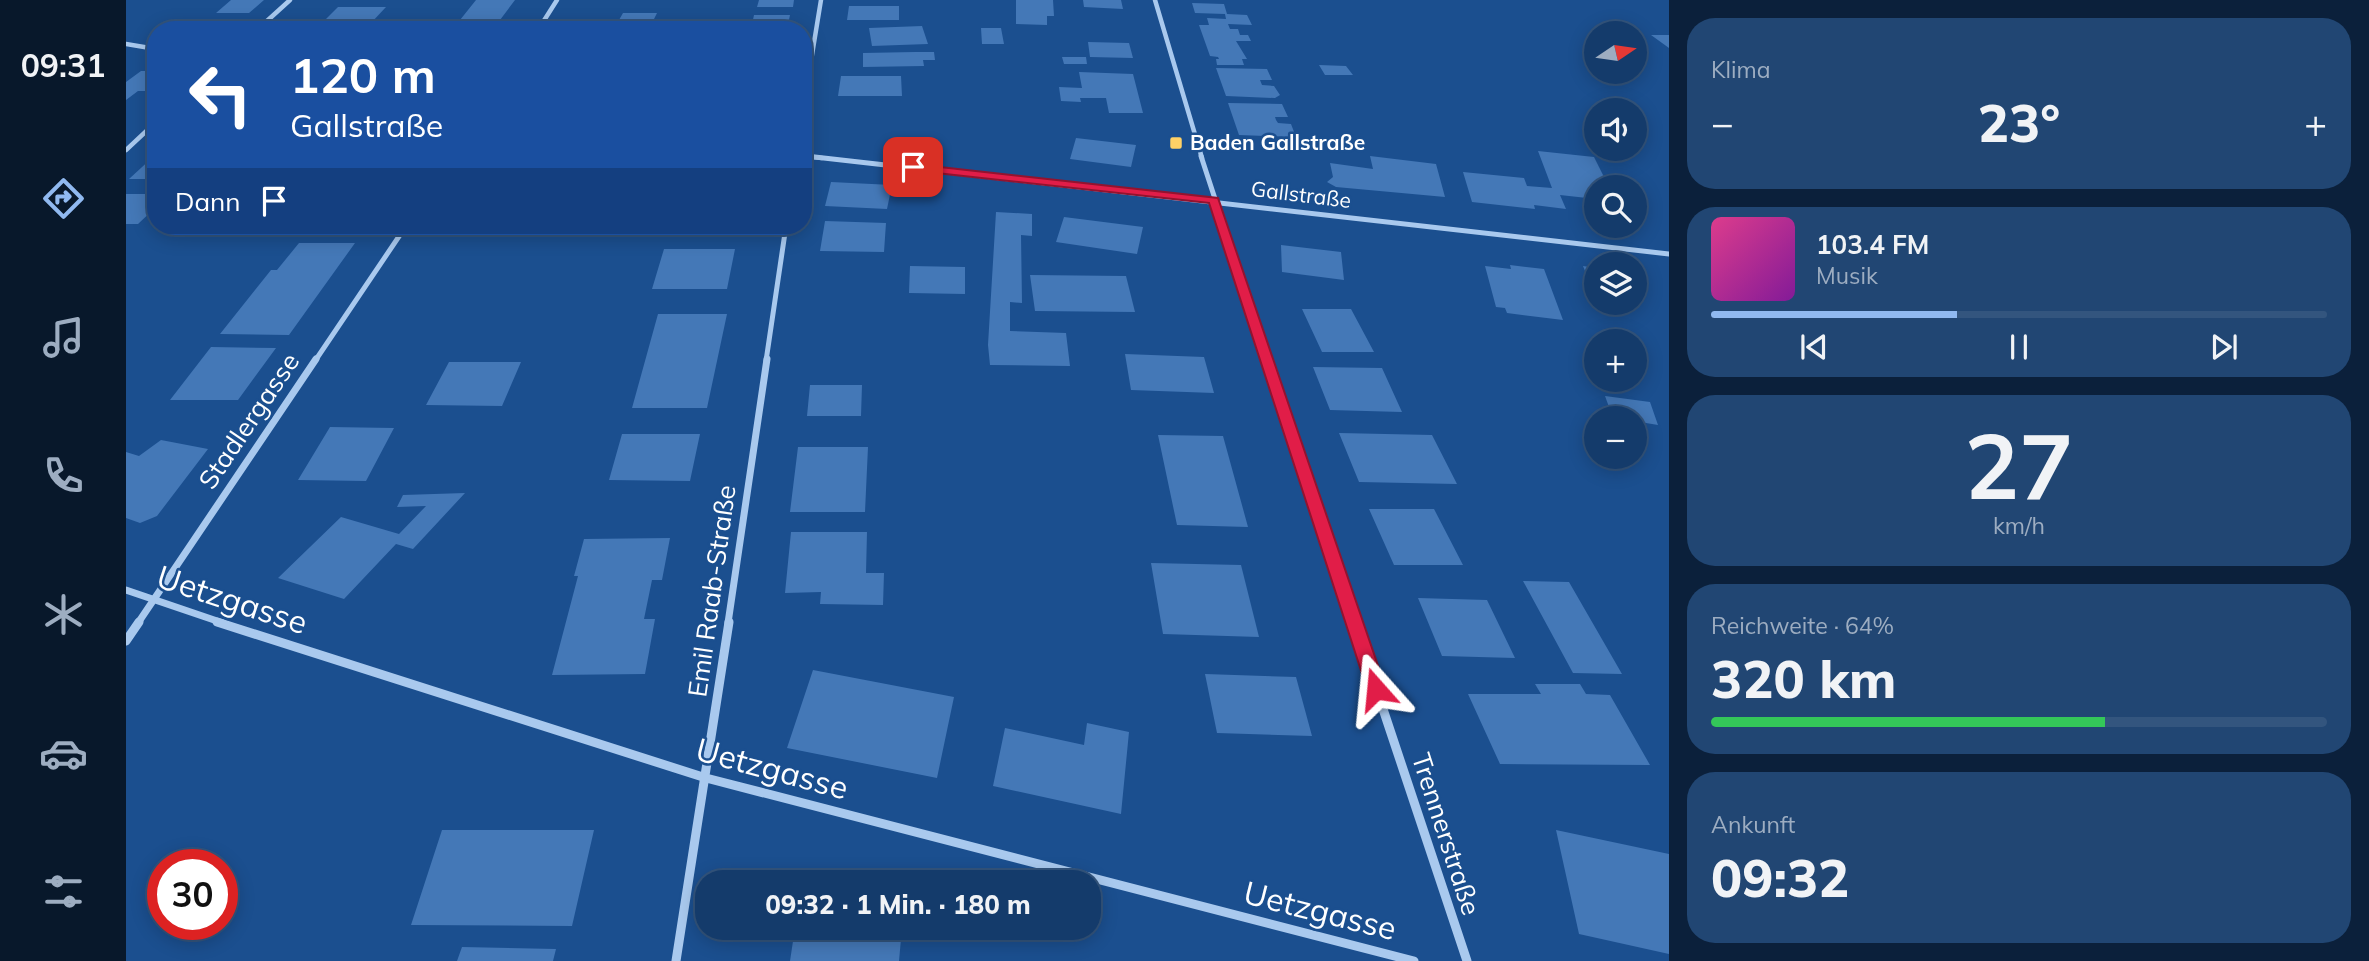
<!DOCTYPE html>
<html lang="de">
<meta charset="utf-8">
<style>
body{margin:0;font-family:Mulish,sans-serif;background:#214673;color:#f1f3f6;height:100vh;display:flex;flex-direction:column;font-size:26px;white-space:nowrap}
*{box-sizing:border-box;margin:0}
p{font-size:23px;color:#9dadc1}
.icon{flex:none;width:38px;height:38px;fill:none;stroke:currentColor;stroke-width:2;stroke-linecap:round;stroke-linejoin:round}
.map{position:relative;flex:1;overflow:hidden}
.sheet{display:flex;flex-direction:column;gap:18px;padding:18px;background:#0b203b;width:700px}
.sheet>*{flex:none}
.guide{position:absolute;left:21px;top:21px;width:665px;height:214px;border-radius:28px;box-shadow:0 4px 18px #0003,0 0 0 2px #33557e;background:#1a4fa0;color:#fff;overflow:hidden}
.needle{width:46px;rotate:77deg}
.tools{position:absolute;left:1458px;top:21px;display:grid;gap:14px}
.tools a{display:grid;place-items:center;width:63px;height:63px;border-radius:50%;background:#143b6b;box-shadow:0 4px 18px #0003,0 0 0 2px #33557e;font-size:35px}
.speed{position:absolute;left:21px;top:849px;display:flex;gap:14px;font-size:35px;font-weight:700;text-align:center}
.speed>*{display:grid;place-content:center;width:91px;height:91px;border-radius:50%;background:#143b6b;box-shadow:0 4px 18px #0003,0 0 0 2px #33557e;line-height:1}
.speed .limit{border:10px solid #d22;background:#fff;color:#111}
.pin{position:absolute;display:grid;place-items:center;width:60px;height:60px;color:#fff;margin:-30px;border-radius:14px;box-shadow:0 4px 10px #0006}
.me{position:absolute;width:77px;margin:-38px;rotate:342deg;stroke-linejoin:round;filter:drop-shadow(0 0 5px #0008)}
.turn{display:flex;align-items:center;gap:24px;height:147px;padding:0 28px;font-size:32px}
.turn .icon{width:91px;height:91px;stroke-width:2.5}
.turn b{display:block;font-size:49px;line-height:60px}
.then{display:flex;align-items:center;height:66px;padding:0 28px;background:#0003;gap:14px;font-size:26px}
.big{font-size:52px;font-weight:800;line-height:1.1}
.sheet .tile{flex:1;display:flex;flex-direction:column;justify-content:center;gap:10px;min-width:0;padding:0 24px;border-radius:28px;background:#214673}
.sheet .dial{align-items:center;gap:0}
.dial b{font-size:91px;line-height:1}
.song{display:flex;align-items:center;gap:21px}
.cover{width:84px;height:84px;border-radius:10px;background:linear-gradient(135deg,hsl(330 70% 55%),hsl(290 70% 35%))}
.played{height:7px;border-radius:4px;background:linear-gradient(90deg,#90b9f0 40%,#33557e 40%)}
.keys{display:flex;justify-content:space-around;direction:ltr}
.heat{display:flex;justify-content:space-between;align-items:center;font-size:38px;direction:ltr}
.charge{height:10px;border-radius:5px;background:linear-gradient(90deg,#34c759 64%,#33557e 0)}
.trip{position:absolute;left:569px;top:870px;width:406px;height:70px;border-radius:28px;background:#143b6b;box-shadow:0 4px 18px #0003,0 0 0 2px #33557e;font-weight:800;line-height:70px;text-align:center}
main{display:flex;flex:1;min-height:0}
.tab-bar{display:flex;flex-direction:column;width:126px;justify-content:space-around;align-items:center;background:#08182b;color:#9dadc1}
.tab-bar .icon{width:49px;height:49px}
.tab-bar .on{color:#90b9f0}
.tab-bar b{font-size:32px;color:#f1f3f6}
.map>svg:first-child{display:block}
.building{fill:#4478b7}
.lines{fill:none;stroke-linecap:round;stroke-linejoin:round}
.street-far3{stroke:#a9c9ee;stroke-width:4.5}
.street-far2{stroke:#a9c9ee;stroke-width:5}
.street-far1{stroke:#a9c9ee;stroke-width:7}
.street{stroke:#a9c9ee;stroke-width:9}
.route{fill:#e11d48;stroke:#92132f;stroke-width:2}
.poi-dot{fill:#ffd166;stroke:#1b4f8f;stroke-width:2.5}
.labels{text-anchor:middle;stroke-width:5;stroke-linejoin:round;paint-order:stroke}
.far-poi-label{font-size:21px;font-weight:bold;fill:#fff;stroke:#1b4f8f;text-anchor:start}
.far-street-label{font-size:21px;fill:#fff;stroke:#1b4f8f}
.street-label{font-size:26px;fill:#fff;stroke:#1b4f8f}
.near-street-label{font-size:32px;fill:#fff;stroke:#1b4f8f}
</style>
<main>
<nav class="tab-bar">
<b>09:31</b>
<svg class="icon on" aria-label="directions" viewBox="0 0 24 24"><path d="M12 3l9 9-9 9-9-9zM9 14v-3h6M13 9l2 2-2 2"/></svg>
<svg class="icon" aria-label="music" viewBox="0 0 24 24"><path d="M9 18V5l10-2v13"/><circle cx="6" cy="18" r="3"/><circle cx="16" cy="16" r="3"/></svg>
<svg class="icon" aria-label="phone" viewBox="0 0 24 24"><path d="M5 4h4l2 5-3 2q2 4 5 5l2-3 5 2v4C11 20 4 13 5 4z"/></svg>
<svg class="icon" aria-label="climate" viewBox="0 0 24 24"><path d="M12 3v18M4 7l16 10M4 17L20 7"/></svg>
<svg class="icon" aria-label="car" viewBox="0 0 24 24"><path d="M5 17H2v-5l4-1 3-4h7l3 4 3 1v5h-3M9 17h6M6 11h13"/><circle cx="7" cy="17" r="2"/><circle cx="17" cy="17" r="2"/></svg>
<svg class="icon" aria-label="filters" viewBox="0 0 24 24"><path d="M4 7h16M4 17h16"/><circle cx="9" cy="7" r="2"/><circle cx="15" cy="17" r="2"/></svg>
</nav>
<div class="map">
<svg width="1543" height="961" viewBox="0 0 1543 961">
<rect width="100%" height="100%" fill="#1b4f8f"/>
<path class="building" d="M 105,0 L 138,0 L 123,13 L 90,13 Z
M 350,0 L 389,0 L 374,20 L 334,20 Z
M 633,0 L 668,0 L 667,7 L 631,7 Z
M 890,0 L 927,0 L 928,16 L 921,16 L 921,25 L 890,24 Z
M 957,0 L 995,0 L 997,9 L 958,7 Z
M 1066,3 L 1098,4 L 1101,14 L 1121,15 L 1126,25 L 1102,24 L 1104,29 L 1112,29 L 1114,35 L 1122,35 L 1125,41 L 1110,41 L 1121,59 L 1116,59 L 1118,65 L 1091,65 L 1090,59 L 1093,59 L 1092,57 L 1084,56 L 1073,25 L 1083,25 L 1081,18 L 1100,19 L 1099,14 L 1069,13 Z
M 723,6 L 773,6 L 773,20 L 721,20 Z
M 212,7 L 260,7 L 245,23 L 196,23 Z
M 497,13 L 531,13 L 524,27 L 489,27 Z
M 628,15 L 664,15 L 661,29 L 625,29 Z
M 796,26 L 802,44 L 746,46 L 743,28 Z
M 855,28 L 875,28 L 878,44 L 856,44 Z
M 1525,35 L 1543,35 L 1543,48 Z
M 962,42 L 1003,43 L 1007,58 L 964,57 Z
M 789,52 L 808,52 L 809,60 L 797,60 L 798,66 L 737,67 L 737,53 Z
M 936,57 L 960,57 L 961,64 L 938,64 Z
M 1193,65 L 1220,66 L 1227,75 L 1199,75 Z
M 1090,68 L 1141,69 L 1146,80 L 1134,80 L 1136,85 L 1148,86 L 1154,95 L 1149,98 L 1100,96 Z
M 15,71 L 30,71 L 30,91 L 12,91 L 0,100 L 0,82 Z
M 953,72 L 1007,74 L 1017,113 L 983,113 L 980,98 L 954,98 L 955,102 L 935,101 L 933,87 L 956,88 Z
M 715,76 L 775,76 L 776,96 L 712,96 Z
M 1102,103 L 1156,104 L 1162,117 L 1149,117 L 1150,120 L 1152,123 L 1165,124 L 1170,137 L 1113,135 Z
M 950,138 L 1010,145 L 1005,167 L 944,159 Z
M 1412,151 L 1468,157 L 1483,187 L 1470,187 L 1470,199 L 1434,195 L 1440,209 L 1408,205 L 1409,209 L 1346,202 L 1337,172 L 1398,178 L 1401,186 L 1426,188 Z
M 28,156 L 30,156 L 30,179 L 3,179 Z
M 1244,156 L 1310,164 L 1319,197 L 1210,187 L 1201,182 L 1207,177 L 1204,163 L 1247,169 Z
M 705,182 L 766,185 L 761,209 L 699,206 Z
M 0,194 L 30,194 L 30,207 L 12,224 L 0,224 Z
M 870,212 L 906,214 L 906,236 L 895,235 L 896,303 L 884,302 L 884,331 L 940,333 L 944,366 L 864,365 L 862,345 Z
M 938,217 L 1017,227 L 1011,254 L 930,242 Z
M 699,221 L 760,223 L 758,252 L 694,251 Z
M 319,226 L 384,226 L 379,237 L 313,237 Z
M 545,226 L 623,226 L 621,235 L 542,235 Z
M 173,243 L 229,243 L 163,335 L 94,334 L 145,270 L 151,270 Z
M 1155,245 L 1215,252 L 1218,280 L 1156,272 Z
M 538,249 L 609,249 L 601,289 L 526,289 Z
M 1384,265 L 1418,269 L 1437,320 L 1381,313 L 1379,308 L 1370,307 L 1359,266 L 1385,269 Z
M 784,266 L 839,267 L 839,294 L 783,293 Z
M 1457,266 L 1470,268 L 1470,292 L 1467,291 Z
M 904,275 L 1000,276 L 1009,312 L 909,311 Z
M 1176,309 L 1225,309 L 1248,352 L 1196,352 Z
M 532,314 L 601,314 L 581,408 L 506,408 Z
M 85,347 L 150,348 L 112,400 L 44,400 Z
M 999,354 L 1078,357 L 1088,393 L 1005,390 Z
M 323,362 L 395,362 L 376,406 L 300,405 Z
M 1187,367 L 1256,368 L 1276,412 L 1204,410 Z
M 684,385 L 736,385 L 735,416 L 681,416 Z
M 1479,396 L 1524,402 L 1532,425 L 1508,421 L 1508,418 L 1487,418 Z
M 204,427 L 268,428 L 240,481 L 172,480 Z
M 1213,433 L 1306,435 L 1331,484 L 1233,482 Z
M 496,434 L 574,434 L 564,481 L 483,480 Z
M 1032,435 L 1097,436 L 1122,527 L 1051,525 Z
M 35,440 L 82,449 L 31,516 L 14,523 L 0,518 L 0,452 L 13,456 Z
M 672,447 L 742,447 L 739,512 L 664,512 Z
M 339,493 L 287,549 L 270,544 L 218,599 L 152,578 L 215,517 L 273,534 L 300,506 L 271,507 L 277,495 Z
M 1243,509 L 1308,509 L 1337,565 L 1268,565 Z
M 665,532 L 741,532 L 740,573 L 758,573 L 757,605 L 694,604 L 695,592 L 659,593 Z
M 544,538 L 536,580 L 526,580 L 518,619 L 529,619 L 519,674 L 426,675 L 452,576 L 448,576 L 458,539 Z
M 1025,563 L 1115,565 L 1133,637 L 1037,634 Z
M 1397,581 L 1443,582 L 1496,674 L 1447,673 Z
M 1292,598 L 1361,600 L 1389,658 L 1316,656 Z
M 687,670 L 828,697 L 811,778 L 661,748 Z
M 1079,674 L 1170,677 L 1186,736 L 1091,733 Z
M 1409,684 L 1454,684 L 1460,694 L 1484,695 L 1524,765 L 1374,764 L 1342,694 L 1415,694 Z
M 961,723 L 1003,732 L 995,814 L 867,786 L 879,728 L 958,745 Z
M 316,830 L 468,830 L 446,926 L 285,925 Z
M 1430,830 L 1543,854 L 1543,954 L 1453,934 Z
M 669,928 L 776,928 L 773,961 L 664,961 Z
M 336,947 L 430,949 L 427,961 L 331,961 Z"/>
<g class="lines">
<path class="street-far3" d="M 1029,0 L 1076,158
M 131,30 L 164,0
M 412,30 L 431,0
M 0,44 L 30,49
M 677,110 L 695,0
M 0,150 L 30,122
M 677,156 L 696,158"/>
<path class="street-far2" d="M 680,156 L 1543,254
M 1075,156 L 1142,361
M 189,361 L 280,226
M 640,361 L 660,226"/>
<path class="street-far1" d="M 1141,359 L 1229,623
M 0,590 L 97,623
M 12,623 L 190,359
M 602,623 L 641,359"/>
<path class="street" d="M 91,622 L 580,778 L 1288,961
M 1228,622 L 1341,961
M 0,641 L 13,622
M 550,961 L 603,622"/>
</g>
<path class="route" d="M 787,164 L 1092,198 L 1260,689 L 1257,695 L 1250,697 L 1243,695 L 1241,689 L 1083,203 L 783,170 L 781,167 Z"/>
<rect class="poi-dot" x="1043" y="136" width="14" height="14" rx="3.5"/>
<g class="labels">
<g class="far-poi-label">
<text x="1064" y="150">Baden Gallstraße</text>
</g>
<g class="far-street-label">
<text transform="translate(1175 195) rotate(7)" y="7">Gallstraße</text>
</g>
<g class="street-label">
<text transform="translate(123 421) rotate(-56)" y="9">Stadlergasse</text>
<text transform="translate(586 591) rotate(-82)" y="9">Emil Raab-Straße</text>
<text transform="translate(1320 834) rotate(72)" y="9">Trennerstraße</text>
</g>
<g class="near-street-label">
<text transform="translate(106 600) rotate(18)" y="11">Uetzgasse</text>
<text transform="translate(646 769) rotate(15)" y="11">Uetzgasse</text>
<text transform="translate(1194 911) rotate(14)" y="11">Uetzgasse</text>
</g>
</g>
</svg>
<div class="tools">
<a><svg class="needle" viewBox="-14 -14 28 28"><path d="M0-13l5 13h-10z" fill="#e53935"/><path d="M0 13l5-13h-10z" fill="#9dadc1"/></svg></a>
<a><svg class="icon" aria-label="sound" viewBox="0 0 24 24"><path d="M4 9h4l5-4v14l-5-4H4zM17 9q2 3 0 6"/></svg></a>
<a><svg class="icon" aria-label="search" viewBox="0 0 24 24"><circle cx="10" cy="10" r="6"/><path d="M15 15l6 6"/></svg></a>
<a><svg class="icon" aria-label="layers" viewBox="0 0 24 24"><path d="M12 4l9 5-9 5-9-5zM3 14l9 5 9-5"/></svg></a>
<a>+</a>
<a>−</a>
</div>
<div class="speed"><div class="limit">30</div></div>
<div class="pin" style="left:787px;top:167px;background:#d93025"><svg class="icon" aria-label="arrive" viewBox="0 0 24 24"><path d="M6 21V4h12l-3 4 3 4H6"/></svg></div>
<svg class="me" style="left:1250px;top:689px" viewBox="-20 -20 40 40"><path d="M0-17L14 15 0 8-14 15z" fill="#e11d48" stroke="#fff" stroke-width="4"/></svg>
<div class="trip">09:32 · 1 Min. · 180 m</div>
<div class="guide">
<div class="turn"><svg class="icon" aria-label="left" viewBox="0 0 24 24"><path d="M17 20v-9H6M10 6l-5 5 5 5"/></svg><div><b>120 m</b>Gallstraße</div></div>
<div class="then">Dann<svg class="icon" aria-label="arrive" viewBox="0 0 24 24"><path d="M6 21V4h12l-3 4 3 4H6"/></svg></div>
</div>
</div>
<section class="sheet">
<div class="tile"><p>Klima</p>
<div class="heat"><a>−</a><b class="big">23°</b><a>+</a></div>
</div>
<div class="tile">
<div class="song"><i class="cover"></i><div><b>103.4 FM</b><p>Musik</p></div></div>
<div class="played"></div>
<div class="keys"><svg class="icon" aria-label="previous" viewBox="0 0 24 24"><path d="M18 5L8 12l10 7zM5 5v14"/></svg><svg class="icon" aria-label="pause" viewBox="0 0 24 24"><path d="M8 5v14M16 5v14"/></svg><svg class="icon" aria-label="next" viewBox="0 0 24 24"><path d="M6 5l10 7-10 7zM19 5v14"/></svg></div>
</div>
<div class="tile dial"><b>27</b><p>km/h</p></div>
<div class="tile"><p>Reichweite · 64%</p><b class="big">320 km</b><div class="charge"></div></div>
<div class="tile"><p>Ankunft</p><b class="big">09:32</b></div>
</section>
</main>
